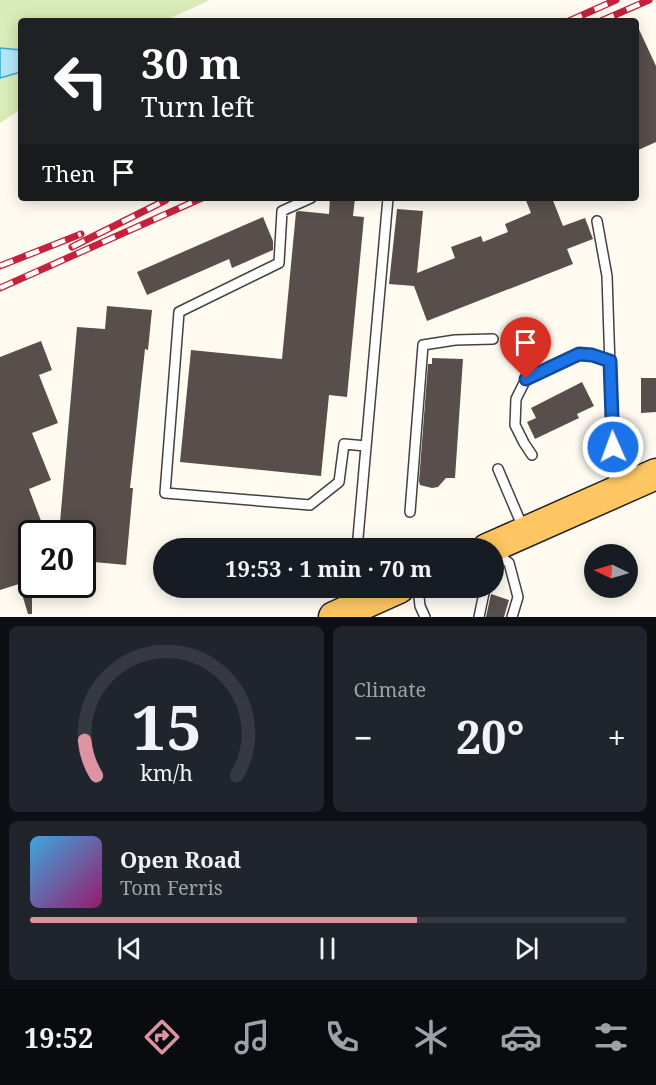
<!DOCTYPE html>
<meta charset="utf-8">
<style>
body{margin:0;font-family:"Noto Serif",serif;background:#20242c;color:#f1f3f6;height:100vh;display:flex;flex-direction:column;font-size:22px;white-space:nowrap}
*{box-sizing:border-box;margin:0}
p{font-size:20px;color:#9ea1a6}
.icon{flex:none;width:33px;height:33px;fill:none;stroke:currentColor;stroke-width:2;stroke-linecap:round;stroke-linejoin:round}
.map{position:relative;height:617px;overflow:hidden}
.side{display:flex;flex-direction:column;gap:9px;padding:9px;background:#0d0f14;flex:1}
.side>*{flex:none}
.banner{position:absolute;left:18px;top:18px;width:621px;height:183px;border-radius:6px;box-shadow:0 3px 15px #0003;background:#202124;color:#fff;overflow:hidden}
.needle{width:39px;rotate:275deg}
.buttons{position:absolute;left:584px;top:544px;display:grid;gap:12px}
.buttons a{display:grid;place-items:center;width:54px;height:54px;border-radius:50%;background:#171b24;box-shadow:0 3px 15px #0003;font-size:30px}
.speed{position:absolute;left:18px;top:520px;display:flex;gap:12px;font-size:30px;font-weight:700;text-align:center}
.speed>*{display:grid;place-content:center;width:78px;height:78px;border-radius:50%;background:#171b24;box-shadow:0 3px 15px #0003;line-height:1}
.speed .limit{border:3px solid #111;border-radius:9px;background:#fff;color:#111}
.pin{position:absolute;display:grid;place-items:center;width:51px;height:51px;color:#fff;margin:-62px -26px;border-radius:50% 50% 50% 0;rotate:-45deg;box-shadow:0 0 6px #0007}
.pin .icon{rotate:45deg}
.me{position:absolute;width:66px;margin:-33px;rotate:358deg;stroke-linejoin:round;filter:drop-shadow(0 0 4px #0008)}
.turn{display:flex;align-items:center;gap:21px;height:126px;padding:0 24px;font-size:27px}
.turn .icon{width:78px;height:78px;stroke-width:2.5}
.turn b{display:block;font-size:42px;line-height:51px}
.then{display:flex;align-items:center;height:57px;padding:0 24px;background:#0003;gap:12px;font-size:22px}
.big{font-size:45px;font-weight:700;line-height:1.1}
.side .widget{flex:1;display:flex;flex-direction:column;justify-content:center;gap:9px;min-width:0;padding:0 21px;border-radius:9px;background:#20242c}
.side .dial{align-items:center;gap:0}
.dial svg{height:156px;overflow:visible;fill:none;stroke:#363941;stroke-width:7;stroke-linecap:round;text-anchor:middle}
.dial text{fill:#f1f3f6;stroke:none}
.song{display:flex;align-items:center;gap:18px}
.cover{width:72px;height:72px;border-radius:9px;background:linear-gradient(135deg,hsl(200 70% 55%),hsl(320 70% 35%))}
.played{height:6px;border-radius:3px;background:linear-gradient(90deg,#dd94a2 65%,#363941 65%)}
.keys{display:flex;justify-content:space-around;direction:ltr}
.heat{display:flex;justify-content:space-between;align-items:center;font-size:33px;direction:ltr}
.side .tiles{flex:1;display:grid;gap:9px;grid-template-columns:1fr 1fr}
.widget:last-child{grid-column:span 2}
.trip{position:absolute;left:153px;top:538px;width:351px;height:60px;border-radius:30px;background:#171b24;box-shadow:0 3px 15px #0003;font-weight:700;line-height:60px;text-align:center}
.tab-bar{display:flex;height:96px;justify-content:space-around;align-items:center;background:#090b0e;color:#9ea1a6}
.tab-bar .icon{width:42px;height:42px}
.tab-bar .selected{color:#dd94a2}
.tab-bar b{font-size:27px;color:#f1f3f6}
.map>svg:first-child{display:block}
.green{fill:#d9ebb8}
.water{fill:#b3e6f9;stroke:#37a6d3;stroke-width:1.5}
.building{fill:#584e4b}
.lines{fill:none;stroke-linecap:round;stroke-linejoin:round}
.lane-casing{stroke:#424242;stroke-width:12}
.primary-casing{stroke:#202020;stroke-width:33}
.lane{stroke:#fff;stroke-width:9}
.primary{stroke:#fdc662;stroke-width:30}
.rail-casing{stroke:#c5213b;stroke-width:7}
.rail{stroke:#fff;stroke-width:4.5;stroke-dasharray:14;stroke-linecap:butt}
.route-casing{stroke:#114b97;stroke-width:15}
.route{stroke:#1a73e8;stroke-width:10}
</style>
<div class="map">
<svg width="656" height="617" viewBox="0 0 656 617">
<rect width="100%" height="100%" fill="#fffbf1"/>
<path class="green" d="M 0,0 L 210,0 L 164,21 L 21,21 L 21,109 L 0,123 Z"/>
<path class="water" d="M 0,48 L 21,50 L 21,72 L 0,78 Z"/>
<path class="building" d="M 636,23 L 656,66 L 656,142 L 636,151 Z
M 330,198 L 355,198 L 353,216 L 364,217 L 347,397 L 329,395 L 321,476 L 180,462 L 191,350 L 282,359 L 296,212 L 299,211 L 329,214 Z
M 525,198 L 552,198 L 563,226 L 585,218 L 593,239 L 567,249 L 573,264 L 427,321 L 414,286 L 389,284 L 397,209 L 423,211 L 417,273 L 455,258 L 451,247 L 481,236 L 483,242 L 508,232 L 505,224 L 531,213 Z
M 263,217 L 273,241 L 273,250 L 232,268 L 229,259 L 147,295 L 137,272 Z
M 107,306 L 152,310 L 148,350 L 145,349 L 130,488 L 133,488 L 126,565 L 83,561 L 86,534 L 59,534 L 77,327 L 105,329 Z
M 41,341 L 52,370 L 39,375 L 58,423 L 32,433 L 51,480 L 29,489 L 46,534 L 32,534 L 32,614 L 28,614 L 19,584 L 0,590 L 0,357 Z
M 432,358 L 463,359 L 455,478 L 446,478 L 438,487 L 432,488 L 420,485 L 419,481 L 428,364 L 432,364 Z
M 641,378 L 656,378 L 656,412 L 641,413 Z
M 582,382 L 594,406 L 577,414 L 579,418 L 535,439 L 527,422 L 536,418 L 531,408 Z
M 491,594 L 509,600 L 504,617 L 486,617 Z"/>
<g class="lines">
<defs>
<path id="lane" d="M 311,198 L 282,211 L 279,263 L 179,312 L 165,493 L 310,505 L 339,482 L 344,444 L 366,446
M 597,221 L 607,276 L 614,487
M 532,455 L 524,443 L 515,425 L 516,399 L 526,379 L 579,354 L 592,355 L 610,361
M 498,469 L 524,530
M 410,512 L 423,345 L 455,340 L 493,339
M 357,549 L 388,198
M 494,551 L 509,563 L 518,597 L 512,617
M 418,588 L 420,606 L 425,617
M 352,604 L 354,588
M 479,617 L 485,588"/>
<path id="primary" d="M 487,549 L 656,474
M 334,617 L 399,588"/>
</defs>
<use href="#lane" class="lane-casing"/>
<use href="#primary" class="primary-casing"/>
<use href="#lane" class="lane"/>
<use href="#primary" class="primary"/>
<defs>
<path id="rail" d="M 569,21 L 616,0
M 601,21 L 649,0
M 72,247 L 166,200
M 0,266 L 81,234
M 0,288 L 202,198"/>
</defs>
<use href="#rail" class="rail-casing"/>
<use href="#rail" class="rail"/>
</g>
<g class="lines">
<defs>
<path id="route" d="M 526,379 L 579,354 L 592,355 L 610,361 L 613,447"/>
</defs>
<use href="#route" class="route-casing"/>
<use href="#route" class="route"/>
</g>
</svg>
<div class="buttons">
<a><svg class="needle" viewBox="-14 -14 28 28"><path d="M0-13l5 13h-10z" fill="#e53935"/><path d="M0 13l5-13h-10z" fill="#9ea1a6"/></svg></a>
</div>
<div class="speed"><div class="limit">20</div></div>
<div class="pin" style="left:526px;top:379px;background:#d93025"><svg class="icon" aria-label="arrive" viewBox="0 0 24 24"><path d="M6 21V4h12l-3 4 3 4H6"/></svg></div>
<svg class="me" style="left:613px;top:447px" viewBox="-20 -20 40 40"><circle r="17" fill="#1a73e8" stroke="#fff" stroke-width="3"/><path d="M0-11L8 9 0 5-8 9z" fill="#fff"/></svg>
<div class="trip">19:53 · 1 min · 70 m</div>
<div class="banner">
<div class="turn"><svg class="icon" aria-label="left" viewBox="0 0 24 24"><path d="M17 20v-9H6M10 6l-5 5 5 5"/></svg><div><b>30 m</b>Turn left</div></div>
<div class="then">Then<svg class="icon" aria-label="arrive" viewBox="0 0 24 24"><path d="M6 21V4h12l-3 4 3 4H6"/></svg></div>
</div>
</div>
<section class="side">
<div class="tiles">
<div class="widget dial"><svg viewBox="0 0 100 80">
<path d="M14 69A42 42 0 1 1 86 69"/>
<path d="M14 69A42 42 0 0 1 8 51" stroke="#dd94a2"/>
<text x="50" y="56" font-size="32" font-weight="700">15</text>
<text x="50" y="72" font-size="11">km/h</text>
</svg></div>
<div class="widget"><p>Climate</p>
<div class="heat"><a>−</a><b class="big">20°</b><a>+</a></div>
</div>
<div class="widget">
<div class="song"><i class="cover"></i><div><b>Open Road</b><p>Tom Ferris</p></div></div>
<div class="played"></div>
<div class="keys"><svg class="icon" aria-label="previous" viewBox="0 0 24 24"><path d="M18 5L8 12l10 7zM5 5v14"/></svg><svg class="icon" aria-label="pause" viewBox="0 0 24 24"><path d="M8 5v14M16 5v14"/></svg><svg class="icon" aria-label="next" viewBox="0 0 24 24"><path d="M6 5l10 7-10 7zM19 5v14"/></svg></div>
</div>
</div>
</section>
<nav class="tab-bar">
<b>19:52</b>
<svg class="icon selected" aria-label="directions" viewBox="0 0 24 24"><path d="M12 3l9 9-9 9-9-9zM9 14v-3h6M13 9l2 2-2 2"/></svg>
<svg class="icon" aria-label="music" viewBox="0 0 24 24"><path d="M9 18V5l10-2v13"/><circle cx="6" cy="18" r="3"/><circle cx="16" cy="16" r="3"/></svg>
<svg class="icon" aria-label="phone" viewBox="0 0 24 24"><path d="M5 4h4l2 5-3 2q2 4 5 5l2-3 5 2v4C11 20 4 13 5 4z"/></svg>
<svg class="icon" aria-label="climate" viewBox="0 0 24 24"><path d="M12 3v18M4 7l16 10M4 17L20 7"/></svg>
<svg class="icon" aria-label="car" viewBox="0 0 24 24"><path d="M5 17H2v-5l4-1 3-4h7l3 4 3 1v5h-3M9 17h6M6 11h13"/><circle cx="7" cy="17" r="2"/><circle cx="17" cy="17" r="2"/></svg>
<svg class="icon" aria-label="filters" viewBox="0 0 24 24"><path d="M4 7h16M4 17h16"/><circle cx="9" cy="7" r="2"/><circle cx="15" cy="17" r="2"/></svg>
</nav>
